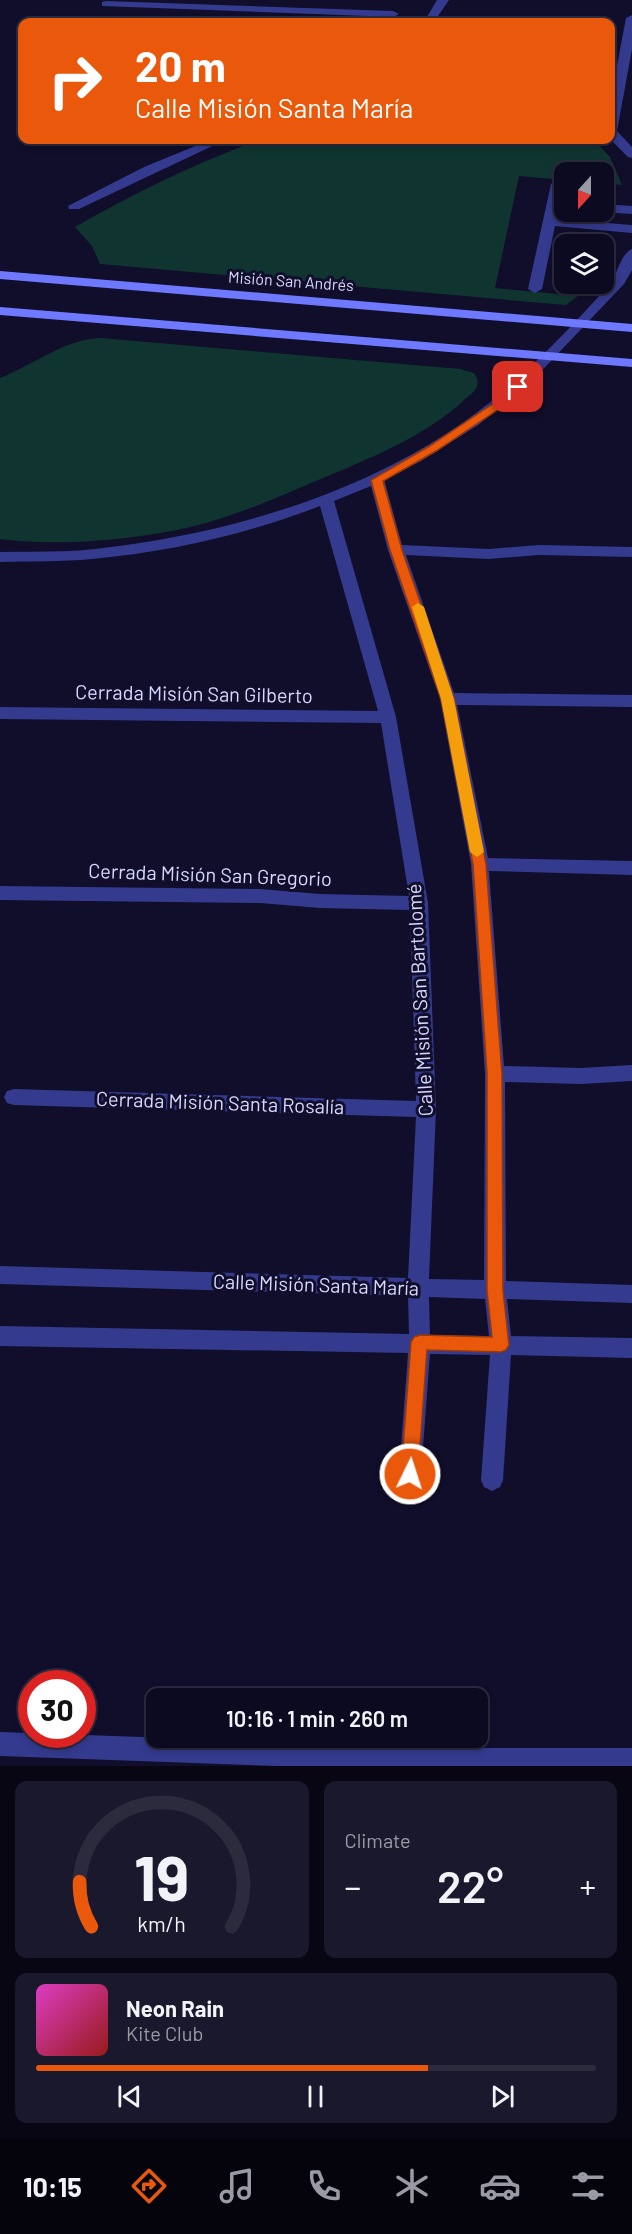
<!DOCTYPE html>
<meta charset="utf-8">
<style>
body{margin:0;font-family:Barlow,sans-serif;background:#1a182d;color:#f1f3f6;height:100vh;display:flex;flex-direction:column;font-size:22px;white-space:nowrap}
*{box-sizing:border-box;margin:0}
p{font-size:20px;color:#9a9aa5}
.icon{flex:none;width:33px;height:33px;fill:none;stroke:currentColor;stroke-width:2;stroke-linecap:round;stroke-linejoin:round}
.map{position:relative;height:1766px;overflow:hidden}
.side{display:flex;flex-direction:column;gap:15px;padding:15px;background:#070612;flex:1}
.side>*{flex:none}
.top-card{position:absolute;left:18px;top:18px;width:597px;height:126px;border-radius:12px;box-shadow:0 3px 9px #0003,0 0 0 2px #2c2b3e;background:#ea580c;color:#fff;overflow:hidden}
.needle{width:39px;rotate:201deg}
.fabs{position:absolute;left:554px;top:162px;display:grid;gap:12px}
.fabs a{display:grid;place-items:center;width:60px;height:60px;border-radius:12px;background:#0c0a20;box-shadow:0 3px 9px #0003,0 0 0 2px #2c2b3e;font-size:30px}
.speed{position:absolute;left:18px;top:1670px;display:flex;gap:12px;font-size:30px;font-weight:700;text-align:center}
.speed>*{display:grid;place-content:center;width:78px;height:78px;border-radius:50%;background:#0c0a20;box-shadow:0 3px 9px #0003,0 0 0 2px #2c2b3e;line-height:1}
.speed .limit{border:9px solid #d22;background:#fff;color:#111}
.pin{position:absolute;display:grid;place-items:center;width:51px;height:51px;color:#fff;margin:-26px;border-radius:12px;box-shadow:0 3px 9px #0006}
.me{position:absolute;width:66px;margin:-33px;rotate:4deg;stroke-linejoin:round;filter:drop-shadow(0 0 4px #0008)}
.turn{display:flex;align-items:center;gap:21px;height:126px;padding:0 18px;font-size:27px}
.turn .icon{width:78px;height:78px;stroke-width:2.5}
.turn b{display:block;font-size:42px;line-height:51px}
.big{font-size:45px;font-weight:600;line-height:1.1}
.side .tile{flex:1;display:flex;flex-direction:column;justify-content:center;gap:9px;min-width:0;padding:0 21px;border-radius:12px;background:#1a182d}
.side .dial{align-items:center;gap:0}
.dial svg{height:156px;overflow:visible;fill:none;stroke:#2c2b3e;stroke-width:7;stroke-linecap:round;text-anchor:middle}
.dial text{fill:#f1f3f6;stroke:none}
.song{display:flex;align-items:center;gap:18px}
.cover{width:72px;height:72px;border-radius:9px;background:linear-gradient(135deg,hsl(310 70% 55%),hsl(0 70% 35%))}
.played{height:6px;border-radius:3px;background:linear-gradient(90deg,#ea580c 70%,#2c2b3e 70%)}
.keys{display:flex;justify-content:space-around;direction:ltr}
.heat{display:flex;justify-content:space-between;align-items:center;font-size:33px;direction:ltr}
.side .tiles{flex:1;display:grid;gap:15px;grid-template-columns:1fr 1fr}
.tile:last-child{grid-column:span 2}
.trip{position:absolute;left:146px;top:1688px;width:342px;height:60px;border-radius:12px;background:#0c0a20;box-shadow:0 3px 9px #0003,0 0 0 2px #2c2b3e;font-weight:600;line-height:60px;text-align:center}
.dock{display:flex;height:96px;justify-content:space-around;align-items:center;background:#05040d;color:#9a9aa5}
.dock .icon{width:42px;height:42px}
.dock .selected{color:#ea580c}
.dock b{font-size:27px;color:#f1f3f6}
.map>svg:first-child{display:block}
.green{fill:#103530}
.lines{fill:none;stroke-linecap:round;stroke-linejoin:round}
.lane{fill:#343a8e;fill-rule:evenodd}
.street{fill:#343a8e;fill-rule:evenodd}
.secondary{fill:#6e79ff;fill-rule:evenodd}
.route{fill:#ea580c;stroke:#983908;stroke-width:1.5}
.slow{fill:#f59e0b}
.labels{text-anchor:middle;stroke-width:6;stroke-linejoin:round;paint-order:stroke}
.far-street-label{font-size:16px;fill:#d8d7ff;stroke:#100e2b}
.street-label{font-size:20px;fill:#d8d7ff;stroke:#100e2b}
</style>
<div class="map">
<svg width="632" height="1766" viewBox="0 0 632 1766">
<rect width="100%" height="100%" fill="#100e2b"/>
<path class="green" d="M 259,140 L 594,140 L 610,157 L 622,185 L 603,183 L 603,172 L 564,172 L 564,180 L 519,176 L 495,288 L 578,296 L 566,305 L 100,264 L 92,246 L 75,227 C 135,193 194,164 259,140 Z
M 101,338 L 460,369 L 474,373 C 476,377 479,380 477,386 C 475,392 467,397 462,402 C 423,437 371,458 323,478 C 276,498 227,520 177,530 C 118,541 59,546 0,539 L 0,378 C 33,365 65,339 101,338 Z"/>
<g class="lines">
<path class="lane" d="M 557,180 L 563,184 L 556,219 L 632,225 L 632,233 L 555,226 L 542,289 L 535,293 L 528,289 L 551,184 Z
M 603,204 L 632,206 L 632,214 L 602,212 Z"/>
<path class="street" d="M 437,0 L 449,0 L 434,22 L 424,22 Z
M 106,1 L 393,11 L 399,14 L 393,17 L 102,6 L 102,2 Z
M 632,15 L 632,49 L 617,131 L 632,147 L 632,158 L 628,157 L 610,139 L 610,102 L 626,18 Z
M 210,140 L 225,140 L 79,209 L 69,209 L 68,206 L 144,167 Z
M 632,249 L 632,270 L 624,284 L 530,383 L 478,425 L 421,461 L 384,479 L 402,545 L 489,549 L 539,545 L 632,547 L 632,557 L 539,555 L 489,559 L 406,555 L 454,693 L 632,695 L 632,707 L 457,705 L 488,858 L 632,861 L 632,875 L 489,871 L 504,1066 L 581,1068 L 632,1065 L 632,1081 L 581,1084 L 505,1082 L 506,1281 L 632,1285 L 632,1303 L 507,1299 L 511,1336 L 632,1338 L 632,1358 L 511,1355 L 503,1480 L 500,1487 L 492,1491 L 484,1487 L 481,1480 L 490,1355 L 430,1354 L 421,1474 L 418,1481 L 410,1484 L 402,1481 L 399,1474 L 408,1353 L 0,1346 L 0,1326 L 409,1334 L 408,1296 L 0,1284 L 0,1266 L 408,1278 L 416,1117 L 14,1105 L 7,1103 L 4,1097 L 7,1091 L 14,1089 L 416,1101 L 410,910 L 320,908 L 260,903 L 0,900 L 0,886 L 260,889 L 320,894 L 409,896 L 381,723 L 0,719 L 0,707 L 378,711 L 320,506 C 248,534 169,552 92,559 C 61,562 31,561 0,562 L 0,552 C 32,551 64,553 95,549 C 225,534 360,496 468,419 C 520,381 566,333 609,285 C 617,275 621,253 632,249 ZM 371,486 L 388,550 L 440,699 L 471,864 L 485,1074 L 484,1280 L 429,1279 L 436,1109 L 428,903 L 396,717 L 334,501 ZM 429,1297 L 485,1299 L 489,1336 L 430,1335 Z
M 0,1732 L 455,1748 L 632,1748 L 632,1766 L 275,1766 L 0,1756 Z"/>
<path class="secondary" d="M 0,271 L 632,324 L 632,332 L 0,279 Z
M 0,307 L 632,359 L 632,367 L 0,315 Z"/>
</g>
<path class="route" d="M 518,384 L 523,387 L 505,405 L 436,451 L 383,481 L 402,550 L 454,699 L 486,864 L 502,1074 L 503,1291 L 509,1345 L 506,1350 L 501,1352 L 427,1350 L 418,1474 L 416,1480 L 410,1482 L 403,1480 L 401,1474 L 411,1342 L 414,1337 L 420,1335 L 492,1337 L 487,1291 L 487,1074 L 473,864 L 441,699 L 390,550 L 371,480 L 428,447 L 497,401 Z"/>
<path class="slow" d="M 418,603 L 424,607 L 454,699 L 484,852 L 477,857 L 470,852 L 441,699 L 412,607 Z"/>
<g class="labels">
<g class="far-street-label">
<text transform="translate(291 281) rotate(4)" y="6">Misión San Andrés</text>
</g>
<g class="street-label">
<text transform="translate(194 694) rotate(1)" y="7">Cerrada Misión San Gilberto</text>
<text transform="translate(210 875) rotate(2)" y="7">Cerrada Misión San Gregorio</text>
<text transform="translate(420 1000) rotate(-93)" y="7">Calle Misión San Bartolomé</text>
<text transform="translate(220 1103) rotate(2)" y="7">Cerrada Misión Santa Rosalía</text>
<text transform="translate(316 1285) rotate(2)" y="7">Calle Misión Santa María</text>
</g>
</g>
</svg>
<div class="fabs">
<a><svg class="needle" viewBox="-14 -14 28 28"><path d="M0-13l5 13h-10z" fill="#e53935"/><path d="M0 13l5-13h-10z" fill="#9a9aa5"/></svg></a>
<a><svg class="icon" aria-label="layers" viewBox="0 0 24 24"><path d="M12 4l9 5-9 5-9-5zM3 14l9 5 9-5"/></svg></a>
</div>
<div class="speed"><div class="limit">30</div></div>
<div class="pin" style="left:518px;top:387px;background:#d93025"><svg class="icon" aria-label="arrive" viewBox="0 0 24 24"><path d="M6 21V4h12l-3 4 3 4H6"/></svg></div>
<svg class="me" style="left:410px;top:1474px" viewBox="-20 -20 40 40"><circle r="17" fill="#ea580c" stroke="#fff" stroke-width="3"/><path d="M0-11L8 9 0 5-8 9z" fill="#fff"/></svg>
<div class="trip">10:16 · 1 min · 260 m</div>
<div class="top-card">
<div class="turn"><svg class="icon" aria-label="right" viewBox="0 0 24 24"><path d="M7 20v-9h11M14 6l5 5-5 5"/></svg><div><b>20 m</b>Calle Misión Santa María</div></div>
</div>
</div>
<section class="side">
<div class="tiles">
<div class="tile dial"><svg viewBox="0 0 100 80">
<path d="M14 69A42 42 0 1 1 86 69"/>
<path d="M14 69A42 42 0 0 1 8 46" stroke="#ea580c"/>
<text x="50" y="56" font-size="32" font-weight="700">19</text>
<text x="50" y="72" font-size="11">km/h</text>
</svg></div>
<div class="tile"><p>Climate</p>
<div class="heat"><a>−</a><b class="big">22°</b><a>+</a></div>
</div>
<div class="tile">
<div class="song"><i class="cover"></i><div><b>Neon Rain</b><p>Kite Club</p></div></div>
<div class="played"></div>
<div class="keys"><svg class="icon" aria-label="previous" viewBox="0 0 24 24"><path d="M18 5L8 12l10 7zM5 5v14"/></svg><svg class="icon" aria-label="pause" viewBox="0 0 24 24"><path d="M8 5v14M16 5v14"/></svg><svg class="icon" aria-label="next" viewBox="0 0 24 24"><path d="M6 5l10 7-10 7zM19 5v14"/></svg></div>
</div>
</div>
</section>
<nav class="dock">
<b>10:15</b>
<svg class="icon selected" aria-label="directions" viewBox="0 0 24 24"><path d="M12 3l9 9-9 9-9-9zM9 14v-3h6M13 9l2 2-2 2"/></svg>
<svg class="icon" aria-label="music" viewBox="0 0 24 24"><path d="M9 18V5l10-2v13"/><circle cx="6" cy="18" r="3"/><circle cx="16" cy="16" r="3"/></svg>
<svg class="icon" aria-label="phone" viewBox="0 0 24 24"><path d="M5 4h4l2 5-3 2q2 4 5 5l2-3 5 2v4C11 20 4 13 5 4z"/></svg>
<svg class="icon" aria-label="climate" viewBox="0 0 24 24"><path d="M12 3v18M4 7l16 10M4 17L20 7"/></svg>
<svg class="icon" aria-label="car" viewBox="0 0 24 24"><path d="M5 17H2v-5l4-1 3-4h7l3 4 3 1v5h-3M9 17h6M6 11h13"/><circle cx="7" cy="17" r="2"/><circle cx="17" cy="17" r="2"/></svg>
<svg class="icon" aria-label="filters" viewBox="0 0 24 24"><path d="M4 7h16M4 17h16"/><circle cx="9" cy="7" r="2"/><circle cx="15" cy="17" r="2"/></svg>
</nav>
